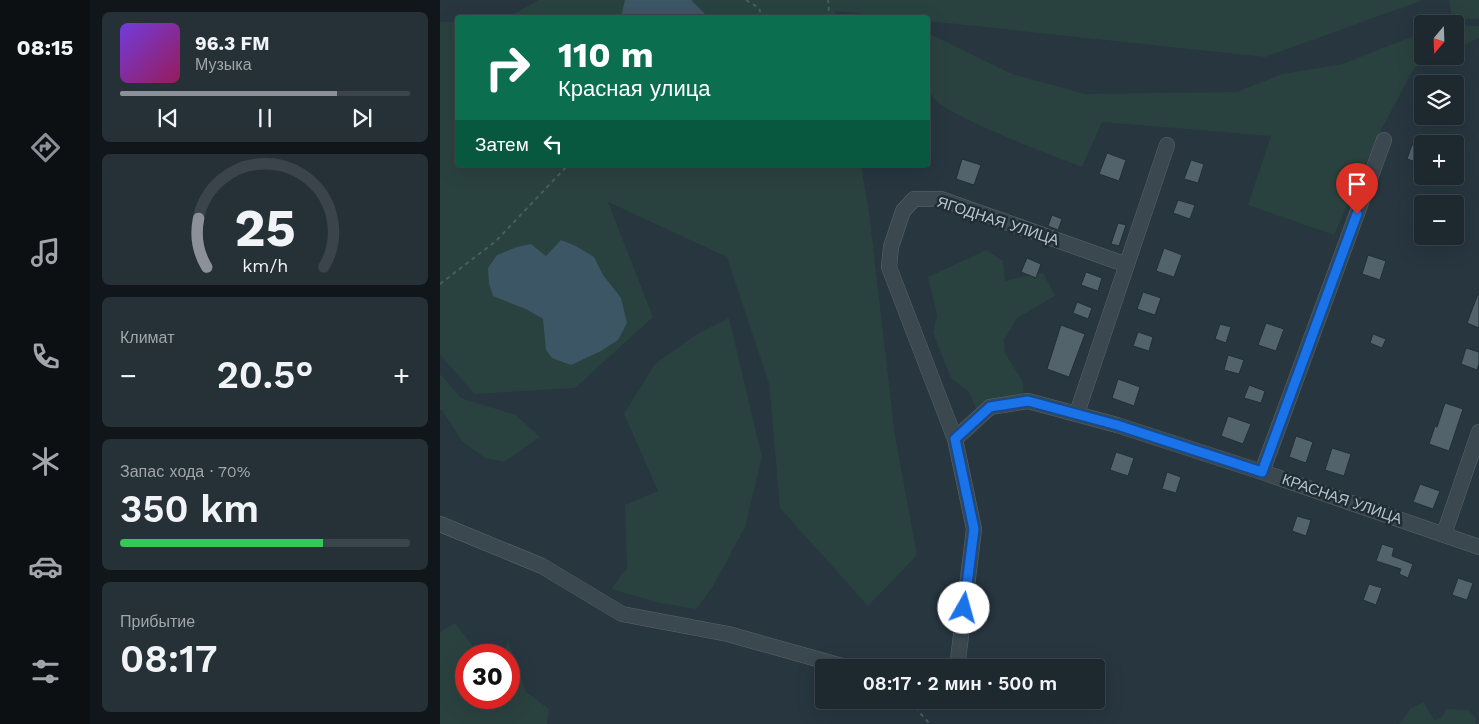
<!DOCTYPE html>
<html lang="ru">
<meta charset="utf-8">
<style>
body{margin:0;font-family:"Work Sans",sans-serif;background:#253037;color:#f1f3f6;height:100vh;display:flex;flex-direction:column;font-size:19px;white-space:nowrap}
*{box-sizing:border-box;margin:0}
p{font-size:16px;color:#a0a6aa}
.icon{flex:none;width:28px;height:28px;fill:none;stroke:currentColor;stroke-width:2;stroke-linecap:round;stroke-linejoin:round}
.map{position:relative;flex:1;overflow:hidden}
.side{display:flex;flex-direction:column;gap:12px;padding:12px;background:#10161a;width:350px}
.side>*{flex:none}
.banner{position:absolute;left:15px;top:15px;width:475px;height:152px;border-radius:5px;box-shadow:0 5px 20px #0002,0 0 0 1px #3b444b;background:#0b6e4f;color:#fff;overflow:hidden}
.needle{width:32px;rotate:199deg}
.controls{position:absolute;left:974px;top:15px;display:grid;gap:10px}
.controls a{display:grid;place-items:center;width:50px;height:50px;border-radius:5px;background:#1d282f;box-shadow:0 5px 20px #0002,0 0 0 1px #3b444b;font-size:25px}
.speed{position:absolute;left:15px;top:644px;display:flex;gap:10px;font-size:25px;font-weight:700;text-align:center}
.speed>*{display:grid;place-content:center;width:65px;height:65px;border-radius:50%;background:#1d282f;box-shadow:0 5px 20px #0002,0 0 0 1px #3b444b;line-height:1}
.speed .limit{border:8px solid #d22;background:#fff;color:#111}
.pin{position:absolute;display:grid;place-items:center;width:42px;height:42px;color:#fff;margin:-51px -21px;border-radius:50% 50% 50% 0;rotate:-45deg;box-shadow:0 0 5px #0007}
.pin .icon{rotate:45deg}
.me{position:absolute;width:55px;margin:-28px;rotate:7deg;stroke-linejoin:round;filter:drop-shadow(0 0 4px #0008)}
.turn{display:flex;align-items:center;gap:18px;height:105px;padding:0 20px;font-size:22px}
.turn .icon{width:65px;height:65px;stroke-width:2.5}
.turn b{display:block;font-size:35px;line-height:42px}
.then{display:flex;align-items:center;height:48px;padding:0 20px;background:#0003;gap:10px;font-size:19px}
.big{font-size:38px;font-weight:600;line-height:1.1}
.side .tile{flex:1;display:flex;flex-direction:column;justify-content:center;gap:8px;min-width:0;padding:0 18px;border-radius:8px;background:#253037}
.side .dial{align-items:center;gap:0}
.dial svg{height:130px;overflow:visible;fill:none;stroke:#3b444b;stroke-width:7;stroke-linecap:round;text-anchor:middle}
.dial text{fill:#f1f3f6;stroke:none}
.song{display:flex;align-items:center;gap:15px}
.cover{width:60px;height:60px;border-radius:8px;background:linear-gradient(135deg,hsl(260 70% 55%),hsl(330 70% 35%))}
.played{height:5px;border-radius:2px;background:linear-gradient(90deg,#8c9099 75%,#3b444b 75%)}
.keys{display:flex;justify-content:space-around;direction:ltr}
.heat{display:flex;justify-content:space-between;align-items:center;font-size:28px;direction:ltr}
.charge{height:8px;border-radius:4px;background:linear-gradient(90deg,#34c759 70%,#3b444b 0)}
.trip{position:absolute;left:375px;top:659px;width:290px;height:50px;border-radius:5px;background:#1d282f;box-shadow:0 5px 20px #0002,0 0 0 1px #3b444b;font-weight:600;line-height:50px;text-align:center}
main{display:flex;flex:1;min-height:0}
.menu{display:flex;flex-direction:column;width:90px;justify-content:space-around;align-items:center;background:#0c1013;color:#a0a6aa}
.menu .icon{width:35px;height:35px}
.menu .selected{color:#8c9099}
.menu b{font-size:22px;color:#f1f3f6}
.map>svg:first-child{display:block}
.green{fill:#2a423f}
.water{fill:#3c5665}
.building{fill:#52636c;stroke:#222f36}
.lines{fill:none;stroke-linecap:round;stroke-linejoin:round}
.minor-casing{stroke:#59656d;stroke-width:16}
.path{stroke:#495e5c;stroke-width:2;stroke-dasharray:4 4;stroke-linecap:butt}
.minor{stroke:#3b484f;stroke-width:15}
.route-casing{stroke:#114b97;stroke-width:12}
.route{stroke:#1a73e8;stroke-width:9}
.labels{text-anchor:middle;stroke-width:5;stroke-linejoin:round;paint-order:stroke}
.street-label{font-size:15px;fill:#b8c2ca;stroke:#202d34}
</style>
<main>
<nav class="menu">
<b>08:15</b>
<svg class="icon selected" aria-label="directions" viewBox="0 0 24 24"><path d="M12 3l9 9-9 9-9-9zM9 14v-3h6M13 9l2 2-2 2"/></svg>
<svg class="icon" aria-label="music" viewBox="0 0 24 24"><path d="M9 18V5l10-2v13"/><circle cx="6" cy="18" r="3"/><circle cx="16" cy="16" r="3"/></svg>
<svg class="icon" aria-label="phone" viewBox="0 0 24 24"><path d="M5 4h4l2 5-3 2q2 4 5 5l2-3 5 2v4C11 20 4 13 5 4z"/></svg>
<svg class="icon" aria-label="climate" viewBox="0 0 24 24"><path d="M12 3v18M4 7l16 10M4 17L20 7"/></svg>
<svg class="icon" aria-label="car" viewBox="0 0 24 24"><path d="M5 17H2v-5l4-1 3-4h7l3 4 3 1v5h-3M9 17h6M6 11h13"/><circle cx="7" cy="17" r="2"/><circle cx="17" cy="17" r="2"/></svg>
<svg class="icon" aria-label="filters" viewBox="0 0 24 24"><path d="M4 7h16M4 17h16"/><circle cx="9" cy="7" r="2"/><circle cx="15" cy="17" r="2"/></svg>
</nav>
<section class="side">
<div class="tile">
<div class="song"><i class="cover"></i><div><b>96.3 FM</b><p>Музыка</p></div></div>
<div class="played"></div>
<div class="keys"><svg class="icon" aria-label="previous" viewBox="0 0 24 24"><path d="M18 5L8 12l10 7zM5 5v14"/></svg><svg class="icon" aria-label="pause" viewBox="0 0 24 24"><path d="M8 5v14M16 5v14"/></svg><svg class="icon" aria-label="next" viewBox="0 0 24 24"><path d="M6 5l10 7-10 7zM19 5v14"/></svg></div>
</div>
<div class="tile dial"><svg viewBox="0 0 100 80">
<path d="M14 69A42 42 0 1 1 86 69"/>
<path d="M14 69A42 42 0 0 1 9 39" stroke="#8c9099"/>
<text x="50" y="56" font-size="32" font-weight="700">25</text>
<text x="50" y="72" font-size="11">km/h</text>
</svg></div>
<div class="tile"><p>Климат</p>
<div class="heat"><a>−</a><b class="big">20.5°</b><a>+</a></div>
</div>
<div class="tile"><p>Запас хода · 70%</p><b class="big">350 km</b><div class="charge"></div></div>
<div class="tile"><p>Прибытие</p><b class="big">08:17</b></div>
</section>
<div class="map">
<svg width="1039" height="724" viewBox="0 0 1039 724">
<rect width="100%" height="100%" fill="#27363f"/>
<path class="green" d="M 99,0 L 983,0 L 825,57 L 488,21 L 488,18 L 453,17 L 395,11 L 396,17 L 66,18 Z
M 1009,0 L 1039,0 L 1039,19 L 1012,18 Z
M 0,22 L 17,22 L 18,165 L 421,165 L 429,212 L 455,436 L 477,555 L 428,606 L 340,508 L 329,383 L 287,257 L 168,202 L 213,317 L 135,388 L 34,394 L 0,354 Z
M 1015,25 L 1039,26 L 1039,38 L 1015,49 Z
M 488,33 L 572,74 L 645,94 L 797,92 L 842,74 L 902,64 L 982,33 L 982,56 L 999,56 L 974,68 L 939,134 L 894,235 L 808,205 L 831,136 L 662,122 L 642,167 C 615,156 505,116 493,97 C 483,80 488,53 488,33 Z
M 546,250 L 563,261 L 565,281 L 585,276 L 603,273 L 615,296 L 577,318 L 564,340 L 565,353 L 583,382 L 584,397 L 538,414 L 529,392 L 511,378 L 493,333 L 497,315 L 488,277 Z
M 289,318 L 322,457 L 305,527 L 272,588 L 256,609 L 220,603 L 171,589 L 187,568 L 185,505 L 218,491 L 184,414 L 215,364 L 257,334 Z
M 0,374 L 21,398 L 76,415 L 100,437 L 64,462 L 45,458 L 22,441 L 2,410 L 0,410 Z
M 15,623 L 40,655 L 26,655 L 26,698 L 69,698 L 69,655 L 64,655 L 68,641 L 86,692 L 109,709 L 107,724 L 0,724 L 0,632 Z
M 984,702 L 994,720 L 1002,717 L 1007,709 L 1028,710 L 1037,719 L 1035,724 L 959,724 L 971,708 Z"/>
<path class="water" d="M 185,0 L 251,0 L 266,15 L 265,18 L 181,17 Z
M 121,240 L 136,246 L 154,257 L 163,275 L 181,298 L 187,323 L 178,340 L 161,351 L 131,365 L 112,358 L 106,350 L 103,319 L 88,310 L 53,296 L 49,283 L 48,268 L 57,255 L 77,247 L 91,244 L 106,256 Z"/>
<path class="building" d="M 972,145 L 982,149 L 982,164 L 967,159 Z
M 667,153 L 686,160 L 679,181 L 659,174 Z
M 522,159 L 541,165 L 534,185 L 516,179 Z
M 751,160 L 764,164 L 758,183 L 744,179 Z
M 738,200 L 755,205 L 750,219 L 733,213 Z
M 612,215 L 622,219 L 618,230 L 608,226 Z
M 678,223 L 686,225 L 679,246 L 671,244 Z
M 724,248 L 742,255 L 734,277 L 716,271 Z
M 928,255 L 946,261 L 940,280 L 922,274 Z
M 587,258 L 601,264 L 596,278 L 581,272 Z
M 646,272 L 662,278 L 658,291 L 641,285 Z
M 703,292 L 721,298 L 715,315 L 697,309 Z
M 1038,294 L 1039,294 L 1039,328 L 1027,323 Z
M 637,302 L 652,308 L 648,319 L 633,313 Z
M 826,323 L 844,329 L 836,351 L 818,345 Z
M 780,324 L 791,327 L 786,343 L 775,339 Z
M 621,325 L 645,334 L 629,377 L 607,369 Z
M 698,332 L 713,337 L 709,351 L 693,346 Z
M 933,334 L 946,339 L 942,348 L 930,343 Z
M 1026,348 L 1039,352 L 1039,364 L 1037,370 L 1021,364 Z
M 788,355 L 804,360 L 799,374 L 784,370 Z
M 678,379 L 700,387 L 694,406 L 672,398 Z
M 809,385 L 825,391 L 821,403 L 804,398 Z
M 1005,403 L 1023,409 L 1009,451 L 989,444 L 995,426 L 997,427 Z
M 788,416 L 811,424 L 803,444 L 781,436 Z
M 856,436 L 873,442 L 866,463 L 849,457 Z
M 892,448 L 911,454 L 904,476 L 885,470 Z
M 676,452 L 694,458 L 688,476 L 670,470 Z
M 727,472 L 741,477 L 736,493 L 722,489 Z
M 980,484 L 1000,491 L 993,509 L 973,502 Z
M 857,516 L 871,520 L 866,536 L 852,531 Z
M 942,544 L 954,548 L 952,556 L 973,564 L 968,578 L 959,574 L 961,569 L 936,561 Z
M 1018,578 L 1033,583 L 1027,600 L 1012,595 Z
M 929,584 L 942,588 L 936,605 L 923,600 Z"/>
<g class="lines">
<defs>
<path id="minor" d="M 637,413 L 727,145
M 515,439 L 550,407 L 588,401 L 677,425 L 822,472 L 1039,547
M 822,472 L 944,140
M 0,524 L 102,566 L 182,614 L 288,634 L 409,668
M 1004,534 L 1039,432
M 517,668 L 534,529 L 515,439 L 449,267 L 451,247 L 463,211 L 474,199 L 501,199 L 687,265"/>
</defs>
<use href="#minor" class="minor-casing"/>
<path class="path" d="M 306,0 L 319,8 L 322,18
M 385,18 C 390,13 389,6 388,0
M 0,284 L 56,241 L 128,165
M 472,700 L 480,713 L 490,724"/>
<use href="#minor" class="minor"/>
</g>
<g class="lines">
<defs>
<path id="route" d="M 524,608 L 534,529 L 515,439 L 550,407 L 588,401 L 677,425 L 822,472 L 917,214"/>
</defs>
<use href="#route" class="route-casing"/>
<use href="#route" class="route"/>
</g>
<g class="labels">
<g class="street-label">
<text transform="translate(558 221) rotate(18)" y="5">ЯГОДНАЯ УЛИЦА</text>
<text transform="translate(902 499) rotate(19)" y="5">КРАСНАЯ УЛИЦА</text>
</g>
</g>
</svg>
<div class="controls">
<a><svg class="needle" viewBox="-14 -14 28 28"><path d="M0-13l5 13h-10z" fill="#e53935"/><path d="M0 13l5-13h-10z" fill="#a0a6aa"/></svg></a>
<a><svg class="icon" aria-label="layers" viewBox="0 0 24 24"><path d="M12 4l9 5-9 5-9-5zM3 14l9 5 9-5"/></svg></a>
<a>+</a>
<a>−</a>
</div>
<div class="speed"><div class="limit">30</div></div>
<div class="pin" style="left:917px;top:214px;background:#d93025"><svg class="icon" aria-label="arrive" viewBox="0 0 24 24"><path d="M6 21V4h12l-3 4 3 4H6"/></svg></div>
<svg class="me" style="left:524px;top:608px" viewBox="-20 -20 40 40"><circle r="19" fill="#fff"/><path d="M0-13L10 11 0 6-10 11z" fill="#1a73e8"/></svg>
<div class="trip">08:17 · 2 мин · 500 m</div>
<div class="banner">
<div class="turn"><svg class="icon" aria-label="right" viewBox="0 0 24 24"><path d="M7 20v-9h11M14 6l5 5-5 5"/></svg><div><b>110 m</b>Красная улица</div></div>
<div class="then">Затем<svg class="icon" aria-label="left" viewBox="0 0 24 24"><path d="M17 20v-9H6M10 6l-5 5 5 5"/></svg></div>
</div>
</div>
</main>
